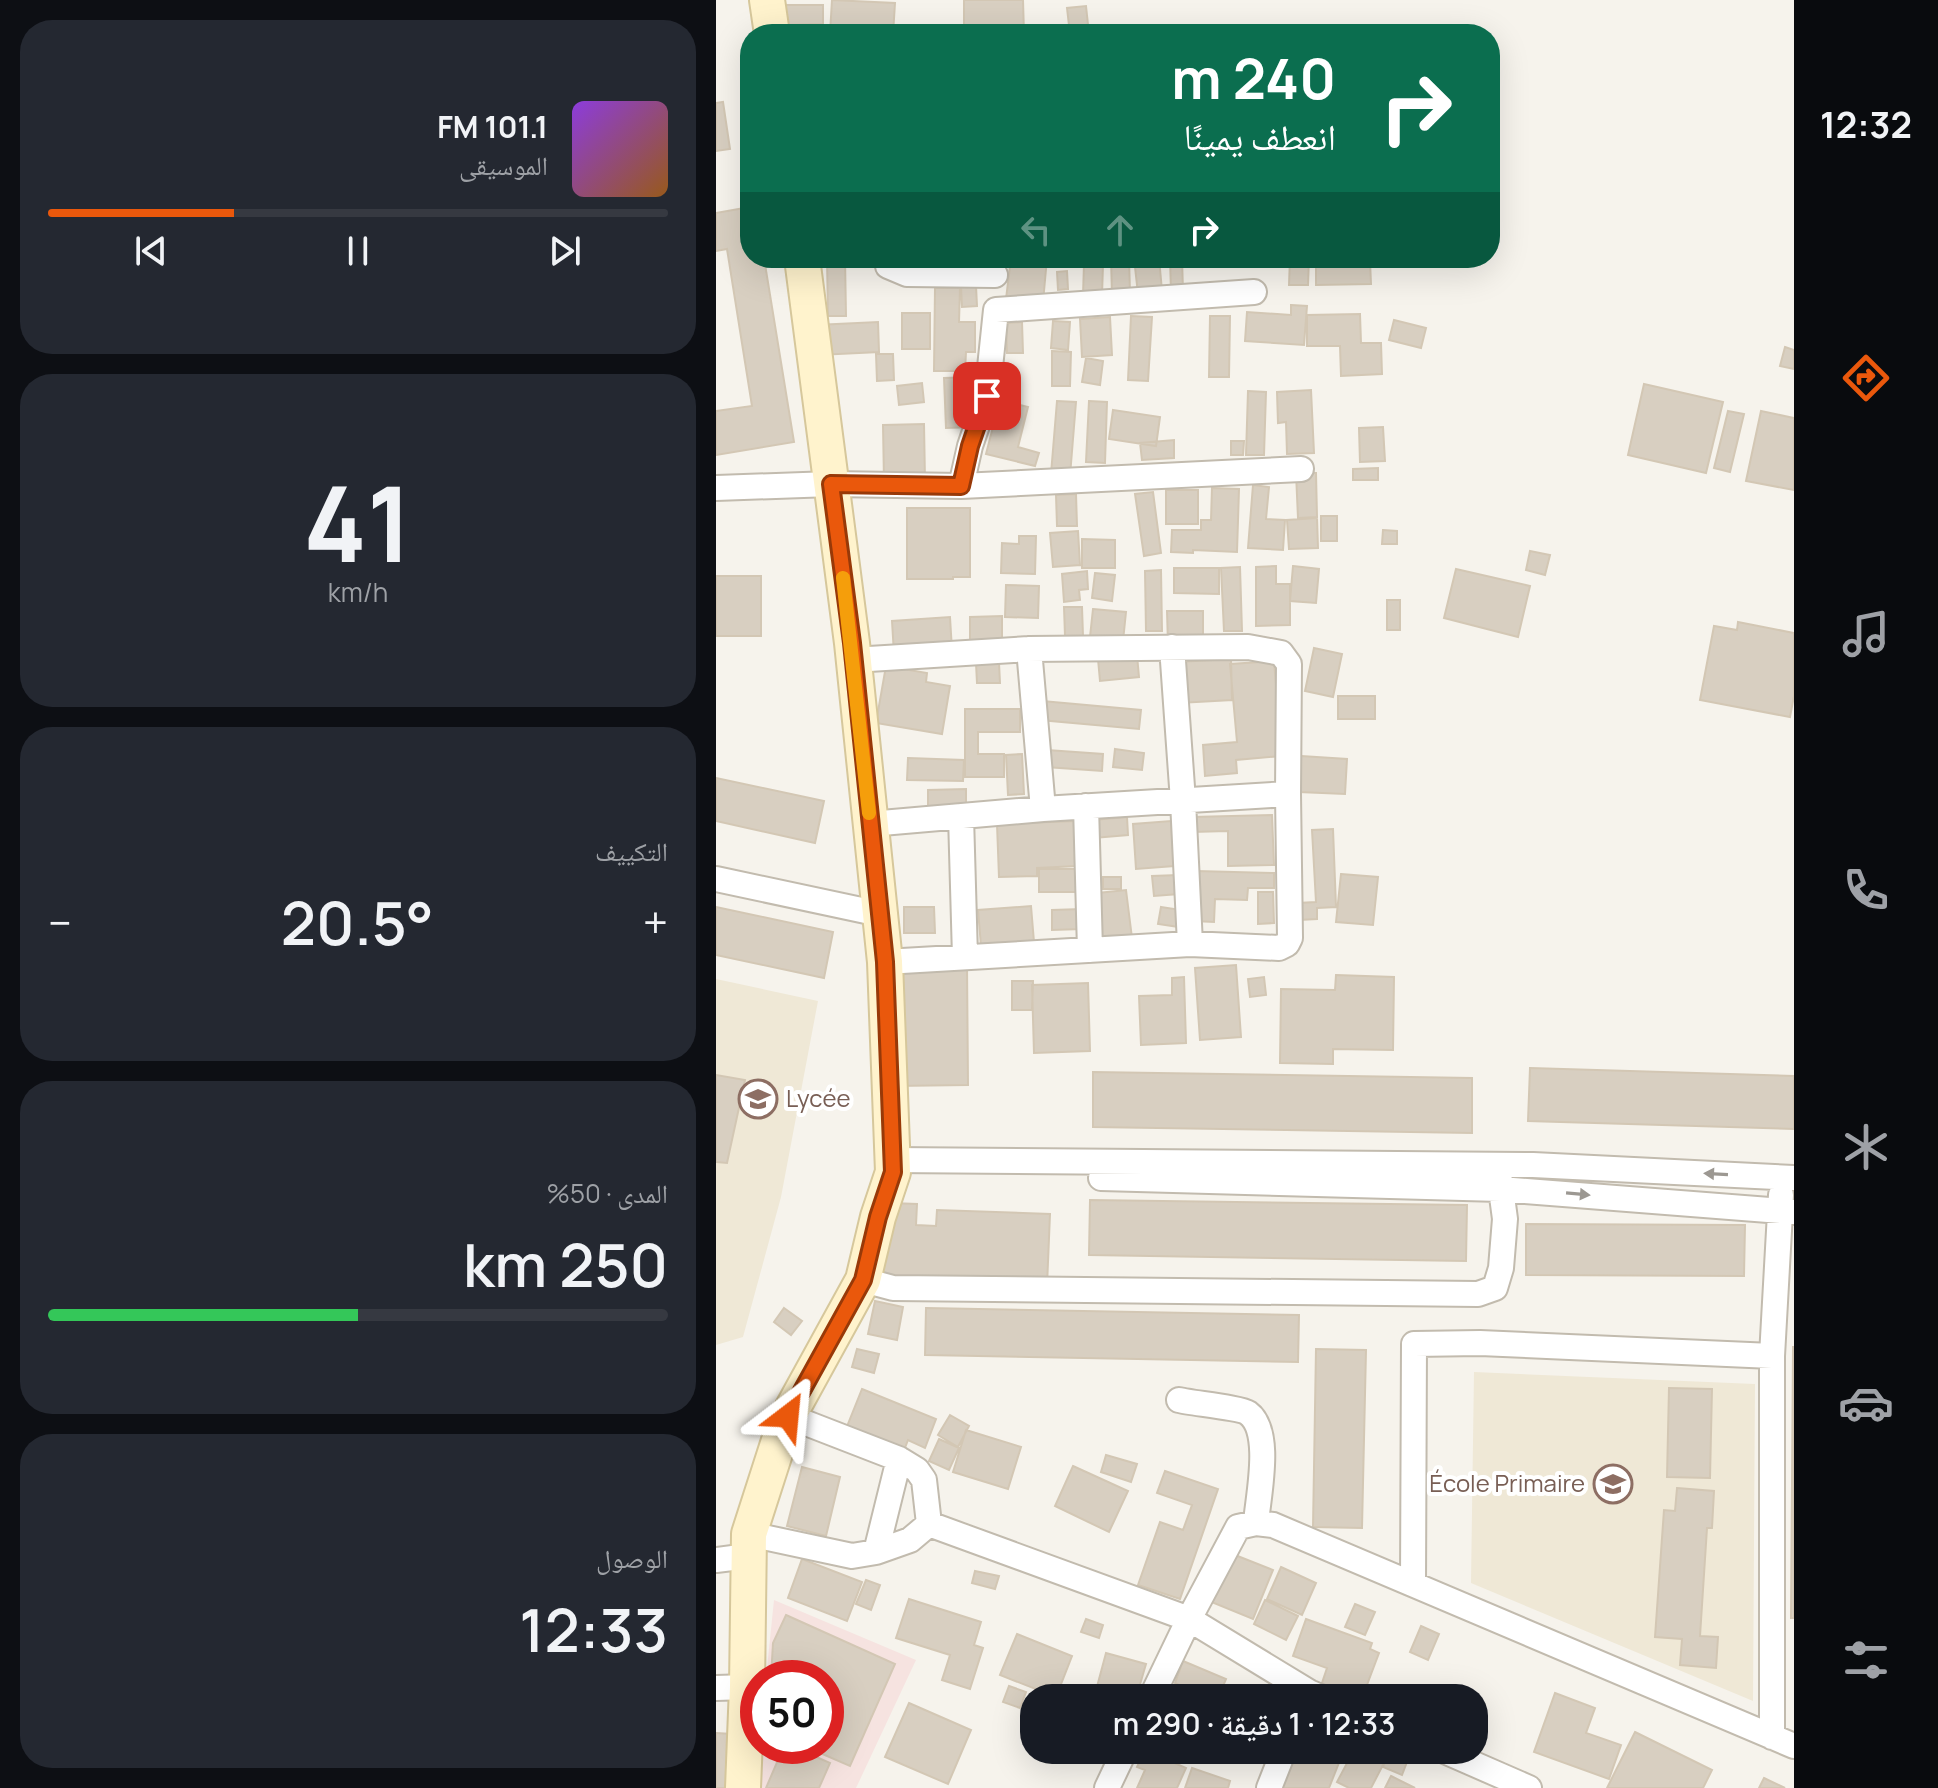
<!DOCTYPE html>
<html lang="ar">
<meta charset="utf-8">
<style>
body{margin:0;font-family:Manrope,"Noto Naskh Arabic",sans-serif;background:#242831;color:#f1f3f6;direction:rtl;height:100vh;display:flex;flex-direction:column;font-size:30px;white-space:nowrap}
*{box-sizing:border-box;margin:0}
p{font-size:26px;color:#9ea1a6}
.icon{flex:none;width:44px;height:44px;fill:none;stroke:currentColor;stroke-width:2;stroke-linecap:round;stroke-linejoin:round}
.map{position:relative;flex:1;overflow:hidden;direction:ltr}
.sheet{display:flex;flex-direction:column;gap:20px;padding:20px;background:#0d0f14;width:716px}
.sheet>*{flex:none}
.banner{position:absolute;left:24px;top:24px;width:760px;height:244px;border-radius:32px;box-shadow:0 8px 32px #0002;direction:rtl;background:#0b6e4f;color:#fff;overflow:hidden}
.speed{position:absolute;left:24px;top:1660px;display:flex;gap:16px;font-size:40px;font-weight:700;text-align:center}
.speed>*{display:grid;place-content:center;width:104px;height:104px;border-radius:50%;background:#171b24;box-shadow:0 8px 32px #0002;line-height:1}
.speed .limit{border:12px solid #d22;background:#fff;color:#111}
.pin{position:absolute;display:grid;place-items:center;width:68px;height:68px;color:#fff;margin:-34px;border-radius:16px;box-shadow:0 4px 12px #0006}
.me{position:absolute;width:88px;margin:-44px;rotate:29deg;stroke-linejoin:round;filter:drop-shadow(0 0 6px #0008)}
.turn{display:flex;align-items:center;gap:28px;height:168px;padding:0 32px;font-size:36px}
.turn .icon{width:104px;height:104px;stroke-width:2.5}
.turn b{display:block;font-size:56px;line-height:68px}
.lanes{display:flex;align-items:center;height:76px;padding:0 32px;background:#0003;justify-content:center;gap:40px;direction:ltr}
.lanes .off{opacity:.35}
.big{font-size:60px;font-weight:600;line-height:1.1}
.sheet .tile{flex:1;display:flex;flex-direction:column;justify-content:center;gap:12px;min-width:0;padding:0 28px;border-radius:32px;background:#242831}
.sheet .dial{align-items:center;gap:0}
.dial b{font-size:104px;line-height:1}
.song{display:flex;align-items:center;gap:24px}
.cover{width:96px;height:96px;border-radius:12px;background:linear-gradient(135deg,hsl(270 70% 55%),hsl(30 70% 35%))}
.played{height:8px;border-radius:4px;background:linear-gradient(90deg,#ea580c 30%,#363941 30%)}
.keys{display:flex;justify-content:space-around;direction:ltr}
.heat{display:flex;justify-content:space-between;align-items:center;font-size:44px;direction:ltr}
.charge{height:12px;border-radius:6px;background:linear-gradient(90deg,#34c759 50%,#363941 0)}
.trip{position:absolute;left:304px;top:1684px;width:468px;height:80px;border-radius:32px;background:#171b24;box-shadow:0 8px 32px #0002;font-weight:600;line-height:80px;text-align:center;direction:rtl}
main{display:flex;flex:1;min-height:0}
.dock{display:flex;flex-direction:column;width:144px;justify-content:space-around;align-items:center;background:#090b0e;color:#9ea1a6}
.dock .icon{width:56px;height:56px}
.dock .active{color:#ea580c}
.dock b{font-size:36px;color:#f1f3f6}
.map>svg:first-child{display:block}
.education{fill:#efe8d6}
.medical{fill:#f6e3e0}
.building{fill:#d8cfc1;stroke:#d3c7b4;stroke-width:2}
.lines{fill:none;stroke-linecap:round;stroke-linejoin:round}
.street-casing{stroke:#c2bbae;stroke-width:28}
.secondary-casing{stroke:#d6c79b;stroke-width:38}
.street{stroke:#fff;stroke-width:24}
.secondary{stroke:#fff3cd;stroke-width:34}
.oneway{fill:#9c9892}
.route-casing{stroke:#983908;stroke-width:20}
.route{stroke:#ea580c;stroke-width:14}
.slow{stroke:#f59e0b;stroke-width:14}
.labels{text-anchor:middle;stroke-width:8;stroke-linejoin:round;paint-order:stroke}
.education-label{font-size:24px;fill:#785e54;stroke:#fff;text-anchor:start}
</style>
<main>
<nav class="dock">
<b>12:32</b>
<svg class="icon active" aria-label="directions" viewBox="0 0 24 24"><path d="M12 3l9 9-9 9-9-9zM9 14v-3h6M13 9l2 2-2 2"/></svg>
<svg class="icon" aria-label="music" viewBox="0 0 24 24"><path d="M9 18V5l10-2v13"/><circle cx="6" cy="18" r="3"/><circle cx="16" cy="16" r="3"/></svg>
<svg class="icon" aria-label="phone" viewBox="0 0 24 24"><path d="M5 4h4l2 5-3 2q2 4 5 5l2-3 5 2v4C11 20 4 13 5 4z"/></svg>
<svg class="icon" aria-label="climate" viewBox="0 0 24 24"><path d="M12 3v18M4 7l16 10M4 17L20 7"/></svg>
<svg class="icon" aria-label="car" viewBox="0 0 24 24"><path d="M5 17H2v-5l4-1 3-4h7l3 4 3 1v5h-3M9 17h6M6 11h13"/><circle cx="7" cy="17" r="2"/><circle cx="17" cy="17" r="2"/></svg>
<svg class="icon" aria-label="filters" viewBox="0 0 24 24"><path d="M4 7h16M4 17h16"/><circle cx="9" cy="7" r="2"/><circle cx="15" cy="17" r="2"/></svg>
</nav>
<div class="map">
<svg width="1078" height="1788" viewBox="0 0 1078 1788">
<rect width="100%" height="100%" fill="#f6f3ec"/>
<path class="education" d="M 0,979 L 102,1001 L 65,1197 L 27,1337 L 0,1345 Z
M 758,1372 L 1039,1384 L 1037,1701 L 755,1583 Z"/>
<path class="medical" d="M 58,1600 L 200,1660 L 140,1788 L 39,1788 L 43,1746 L 110,1746 L 110,1678 L 50,1678 Z"/>
<path class="building" d="M 116,0 L 179,3 L 177,34 L 114,34 Z
M 248,0 L 307,0 L 308,34 L 248,34 Z
M 69,5 L 107,5 L 107,24 L 69,25 Z
M 370,6 L 373,34 L 354,34 L 351,8 Z
M 7,102 L 14,149 L 0,151 L 0,103 Z
M 34,207 L 34,258 L 48,258 L 78,442 L 0,455 L 0,411 L 36,406 L 11,249 L 0,251 L 0,213 Z
M 111,258 L 129,258 L 130,316 L 112,316 Z
M 295,258 L 331,258 L 327,302 L 290,299 Z
M 395,258 L 413,258 L 414,293 L 396,294 Z
M 418,258 L 443,258 L 446,291 L 422,294 Z
M 454,258 L 466,258 L 467,291 L 455,291 Z
M 574,258 L 593,258 L 592,285 L 573,285 Z
M 654,261 L 655,284 L 600,285 L 600,262 Z
M 368,264 L 387,264 L 386,296 L 367,295 Z
M 351,271 L 352,289 L 342,290 L 341,272 Z
M 245,286 L 260,286 L 261,306 L 246,307 Z
M 219,288 L 244,288 L 243,322 L 259,322 L 259,352 L 250,352 L 249,371 L 218,371 Z
M 575,305 L 591,306 L 588,345 L 529,341 L 531,312 L 575,315 Z
M 186,313 L 214,313 L 214,349 L 186,349 Z
M 644,314 L 645,343 L 665,343 L 666,374 L 625,376 L 624,346 L 591,346 L 591,315 Z
M 415,316 L 436,317 L 432,381 L 412,380 Z
M 494,316 L 514,316 L 513,377 L 493,377 Z
M 394,317 L 396,355 L 366,357 L 364,319 Z
M 678,320 L 710,328 L 705,348 L 673,340 Z
M 337,321 L 354,322 L 352,350 L 335,348 Z
M 162,322 L 163,352 L 102,355 L 100,325 Z
M 306,322 L 307,353 L 291,353 L 290,323 Z
M 1069,347 L 1078,350 L 1078,369 L 1064,366 Z
M 336,351 L 355,352 L 354,386 L 336,386 Z
M 160,354 L 177,354 L 178,380 L 161,381 Z
M 370,358 L 387,361 L 384,385 L 366,382 Z
M 257,377 L 259,427 L 230,428 L 228,378 Z
M 206,383 L 208,402 L 183,405 L 181,386 Z
M 928,384 L 1007,402 L 990,473 L 912,455 Z
M 595,390 L 598,453 L 571,454 L 570,422 L 562,423 L 561,392 Z
M 532,391 L 550,392 L 548,455 L 530,455 Z
M 284,400 L 312,407 L 302,447 L 323,453 L 319,466 L 270,454 Z
M 341,401 L 360,402 L 354,476 L 335,474 Z
M 373,401 L 391,402 L 389,463 L 370,462 Z
M 397,410 L 444,417 L 440,446 L 393,439 Z
M 1012,411 L 1028,414 L 1014,472 L 998,468 Z
M 1045,411 L 1078,418 L 1078,490 L 1030,481 Z
M 208,424 L 209,481 L 168,482 L 167,425 Z
M 667,427 L 669,461 L 644,462 L 643,428 Z
M 458,440 L 458,458 L 426,460 L 424,443 Z
M 515,441 L 528,441 L 527,455 L 515,455 Z
M 662,468 L 662,480 L 637,480 L 637,469 Z
M 580,473 L 600,473 L 601,517 L 582,518 Z
M 537,485 L 553,487 L 550,519 L 569,520 L 567,550 L 532,548 Z
M 496,488 L 523,489 L 521,552 L 477,550 L 477,553 L 455,552 L 456,530 L 485,530 L 485,520 L 495,520 Z
M 450,490 L 482,490 L 482,524 L 450,524 Z
M 437,492 L 445,553 L 428,556 L 419,494 Z
M 360,494 L 361,526 L 341,526 L 340,495 Z
M 191,508 L 254,508 L 254,577 L 237,577 L 237,579 L 191,579 Z
M 605,516 L 621,516 L 621,541 L 605,541 Z
M 601,518 L 602,548 L 573,549 L 571,520 Z
M 667,530 L 681,531 L 681,544 L 666,544 Z
M 362,531 L 364,565 L 337,567 L 334,533 Z
M 303,536 L 320,536 L 319,574 L 285,573 L 286,543 L 303,544 Z
M 366,539 L 399,540 L 399,568 L 366,568 Z
M 814,551 L 834,555 L 829,575 L 810,570 Z
M 560,566 L 560,584 L 574,584 L 574,625 L 540,626 L 540,567 Z
M 577,566 L 603,569 L 600,603 L 574,601 Z
M 524,567 L 526,631 L 508,631 L 505,568 Z
M 458,568 L 503,568 L 503,594 L 458,593 Z
M 740,569 L 814,586 L 802,637 L 728,618 Z
M 445,570 L 446,631 L 430,631 L 429,571 Z
M 371,571 L 372,589 L 363,590 L 364,600 L 348,602 L 346,574 Z
M 379,573 L 399,575 L 396,601 L 376,598 Z
M 0,576 L 45,576 L 45,636 L 0,636 Z
M 290,585 L 323,586 L 322,618 L 289,617 Z
M 671,600 L 684,600 L 684,630 L 671,630 Z
M 348,607 L 366,607 L 367,636 L 349,636 Z
M 377,609 L 410,612 L 407,641 L 374,637 Z
M 451,611 L 487,611 L 487,644 L 452,644 Z
M 286,616 L 286,643 L 254,643 L 254,617 Z
M 234,617 L 236,650 L 178,654 L 176,621 Z
M 1022,622 L 1078,633 L 1078,696 L 1074,717 L 984,700 L 998,626 L 1021,630 Z
M 598,648 L 626,654 L 617,697 L 589,691 Z
M 421,655 L 423,677 L 384,681 L 382,659 Z
M 515,659 L 516,700 L 463,703 L 461,662 Z
M 558,661 L 566,756 L 520,760 L 521,773 L 489,776 L 487,745 L 521,742 L 514,664 Z
M 260,663 L 283,663 L 284,683 L 261,683 Z
M 170,666 L 211,673 L 210,682 L 234,686 L 226,734 L 160,723 Z
M 622,696 L 659,696 L 659,719 L 622,719 Z
M 326,701 L 425,710 L 423,729 L 324,720 Z
M 249,709 L 304,709 L 304,732 L 262,732 L 262,754 L 288,754 L 288,777 L 249,777 Z
M 399,749 L 428,753 L 426,770 L 397,767 Z
M 331,750 L 387,754 L 386,771 L 330,767 Z
M 306,754 L 308,794 L 292,795 L 290,755 Z
M 585,756 L 631,759 L 629,794 L 583,792 Z
M 192,758 L 248,760 L 247,781 L 191,780 Z
M 0,778 L 108,801 L 99,843 L 0,821 Z
M 250,789 L 250,807 L 212,807 L 212,790 Z
M 556,815 L 558,865 L 512,866 L 512,831 L 476,832 L 476,817 Z
M 411,817 L 412,835 L 378,838 L 377,820 Z
M 361,821 L 362,866 L 321,868 L 321,876 L 283,877 L 281,824 Z
M 455,821 L 458,866 L 420,869 L 417,824 Z
M 617,829 L 620,907 L 601,908 L 601,919 L 583,920 L 582,903 L 600,902 L 596,830 Z
M 323,869 L 364,869 L 364,892 L 323,892 Z
M 480,871 L 558,873 L 558,888 L 532,888 L 531,900 L 499,899 L 498,922 L 478,921 Z
M 625,874 L 662,877 L 657,925 L 620,922 Z
M 462,875 L 463,894 L 438,896 L 436,876 Z
M 387,877 L 405,877 L 405,889 L 387,889 Z
M 410,890 L 416,938 L 378,942 L 372,894 Z
M 542,892 L 557,892 L 558,923 L 542,924 Z
M 315,906 L 318,942 L 265,946 L 262,910 Z
M 0,907 L 117,932 L 108,978 L 0,955 Z
M 188,907 L 218,907 L 219,933 L 188,933 Z
M 445,907 L 465,910 L 463,927 L 442,924 Z
M 366,909 L 366,929 L 336,930 L 336,910 Z
M 251,965 L 252,1085 L 178,1086 L 177,966 Z
M 520,965 L 525,1037 L 484,1040 L 479,968 Z
M 620,975 L 678,977 L 677,1050 L 617,1049 L 617,1064 L 564,1063 L 565,989 L 619,990 Z
M 468,977 L 470,1043 L 425,1045 L 423,996 L 456,995 L 456,978 Z
M 548,977 L 550,995 L 534,997 L 532,979 Z
M 296,981 L 317,981 L 316,1010 L 296,1010 Z
M 372,983 L 374,1051 L 318,1053 L 316,985 Z
M 814,1068 L 1078,1076 L 1078,1129 L 812,1121 Z
M 377,1072 L 756,1078 L 756,1133 L 377,1127 Z
M 0,1075 L 29,1080 L 11,1163 L 0,1162 Z
M 374,1200 L 751,1205 L 750,1261 L 373,1255 Z
M 175,1203 L 201,1204 L 200,1225 L 220,1226 L 221,1210 L 334,1214 L 331,1286 L 158,1279 Z
M 810,1224 L 1029,1225 L 1028,1276 L 810,1275 Z
M 159,1301 L 187,1307 L 181,1340 L 152,1334 Z
M 68,1308 L 86,1321 L 75,1335 L 58,1322 Z
M 210,1308 L 583,1315 L 582,1362 L 209,1355 Z
M 1077,1347 L 1078,1347 L 1078,1618 L 1075,1618 Z
M 141,1349 L 163,1354 L 158,1373 L 136,1367 Z
M 600,1349 L 650,1350 L 646,1528 L 597,1527 Z
M 953,1388 L 996,1389 L 994,1478 L 951,1477 Z
M 146,1389 L 220,1419 L 209,1448 L 192,1440 L 187,1453 L 130,1429 Z
M 234,1415 L 253,1426 L 242,1447 L 222,1435 Z
M 250,1430 L 305,1447 L 292,1489 L 237,1472 Z
M 223,1439 L 243,1448 L 233,1470 L 213,1461 Z
M 390,1455 L 421,1464 L 415,1482 L 385,1472 Z
M 357,1466 L 412,1491 L 393,1532 L 339,1506 Z
M 86,1467 L 124,1477 L 110,1536 L 71,1526 Z
M 449,1471 L 502,1489 L 464,1599 L 422,1585 L 444,1522 L 467,1530 L 476,1505 L 441,1493 Z
M 961,1488 L 998,1491 L 996,1528 L 991,1528 L 984,1636 L 1002,1637 L 1000,1668 L 964,1665 L 966,1639 L 939,1637 L 948,1510 L 959,1511 Z
M 514,1553 L 557,1570 L 537,1619 L 493,1601 Z
M 86,1559 L 146,1582 L 131,1621 L 72,1598 Z
M 565,1567 L 600,1583 L 586,1615 L 551,1599 Z
M 259,1571 L 283,1576 L 279,1589 L 256,1583 Z
M 150,1580 L 164,1585 L 155,1610 L 140,1604 Z
M 193,1599 L 265,1622 L 258,1645 L 267,1648 L 254,1689 L 226,1680 L 234,1655 L 180,1638 Z
M 549,1600 L 582,1616 L 570,1640 L 538,1624 Z
M 639,1604 L 659,1612 L 649,1635 L 629,1627 Z
M 70,1615 L 179,1664 L 134,1766 L 88,1746 L 110,1746 L 110,1678 L 55,1678 L 57,1643 Z
M 370,1619 L 387,1625 L 383,1638 L 365,1632 Z
M 590,1619 L 656,1643 L 654,1649 L 663,1653 L 646,1698 L 629,1698 L 604,1689 L 611,1668 L 577,1656 Z
M 705,1626 L 723,1634 L 712,1660 L 694,1652 Z
M 301,1634 L 356,1656 L 340,1697 L 284,1675 Z
M 390,1653 L 430,1664 L 420,1698 L 378,1698 Z
M 467,1661 L 510,1679 L 502,1698 L 462,1698 L 467,1687 L 459,1683 Z
M 293,1686 L 310,1692 L 304,1708 L 287,1702 Z
M 839,1693 L 879,1708 L 870,1733 L 905,1745 L 893,1779 L 818,1752 Z
M 193,1703 L 255,1730 L 232,1784 L 169,1757 Z
M 919,1732 L 996,1770 L 987,1788 L 891,1788 Z
M 0,1733 L 16,1734 L 13,1788 L 0,1788 Z
M 68,1746 L 76,1746 L 114,1763 L 103,1788 L 50,1788 Z
M 429,1750 L 470,1768 L 461,1788 L 421,1788 L 429,1770 L 421,1767 Z
M 581,1750 L 628,1750 L 613,1788 L 563,1788 L 569,1773 L 571,1774 Z
M 638,1750 L 642,1750 L 668,1763 L 655,1788 L 633,1788 L 621,1782 Z
M 673,1750 L 683,1750 L 694,1754 L 686,1775 L 667,1767 Z
M 476,1768 L 514,1781 L 512,1788 L 469,1788 Z
M 675,1776 L 699,1788 L 669,1788 Z
M 1048,1778 L 1069,1788 L 1043,1788 Z"/>
<g class="lines">
<defs>
<path id="street" d="M 171,258 L 172,266 L 191,274 L 279,275
M 245,486 L 585,469
M 0,488 L 115,484 L 245,486 L 254,446 L 271,396 L 280,310 L 538,292
M 456,647 L 467,801 L 474,944
M 313,649 L 327,809
M 137,660 L 313,649 L 532,647 L 565,653 L 573,664 L 572,794 L 327,809 L 154,824
M 370,806 L 374,950
M 245,816 L 249,957
M 0,879 L 164,914
M 169,962 L 474,944 L 563,948 L 571,944 L 574,938 L 572,794
M 176,1160 L 817,1165 L 1078,1178
M 385,1178 L 784,1189 L 1078,1212
M 147,1280 L 177,1288 L 762,1294 L 779,1288 L 785,1268 L 789,1219 L 783,1174
M 463,1400 C 475,1403 525,1408 532,1413 C 557,1431 542,1496 540,1523
M 72,1416 L 183,1459
M 33,1534 L 136,1556 L 160,1552 L 194,1540 L 213,1524 L 473,1619 L 593,1692 L 607,1698
M 160,1552 L 183,1459 L 201,1470 L 208,1480 L 213,1524
M 0,1560 L 32,1556
M 697,1583 L 698,1344 L 764,1343 L 1056,1356
M 0,1688 L 31,1687
M 435,1698 L 473,1619 L 522,1527 L 540,1523 L 557,1525 L 1078,1746
M 1056,1737 L 1056,1356 L 1065,1195
M 726,1750 L 813,1788
M 391,1788 L 409,1750
M 553,1788 L 568,1750"/>
<path id="secondary" d="M 51,0 L 56,34
M 27,1788 L 31,1687 L 33,1534 L 69,1422 L 147,1280 L 162,1217 L 177,1172 L 169,962 L 136,643 L 86,258"/>
</defs>
<use href="#street" class="street-casing"/>
<use href="#secondary" class="secondary-casing"/>
<use href="#street" class="street"/>
<use href="#secondary" class="secondary"/>
</g>
<defs><path id="oneway-solid" d="M-6-.8H1V-3.2L6.5 0L1 3.2V.8H-6Z" transform="scale(2)"/></defs>
<g class="oneway">
<use href="#oneway-solid" transform="translate(1000 1174) rotate(-177)"/>
<use href="#oneway-solid" transform="translate(862 1194) rotate(5)"/>
</g>
<g class="lines">
<defs>
<path id="route" d="M 72,1416 L 147,1280 L 162,1217 L 177,1172 L 169,962 L 136,643 L 115,484 L 245,486 L 254,446 L 271,396"/>
</defs>
<use href="#route" class="route-casing"/>
<use href="#route" class="route"/>
<path class="slow" d="M 127,578 L 153,813"/>
</g>
<defs>
<symbol id="school-ring" viewBox="-11 -11 22 22"><circle r="9.5" fill="#fff" stroke="#8d6e63" stroke-width="1.5"/><path d="M0-5L7-2L0 1L-7-2ZM-4 1L0 2.5L4 1V4Q0 6-4 4Z" fill="#8d6e63"/></symbol>
</defs>
<g fill-rule="evenodd">
<use href="#school-ring" x="20" y="1077" width="44" height="44"/>
<use href="#school-ring" x="875" y="1462" width="44" height="44"/>
</g>
<g class="labels">
<g class="education-label">
<text x="70" y="1107">Lycée</text>
<text x="869" y="1492" text-anchor="end">École Primaire</text>
</g>
</g>
</svg>
<div class="speed"><div class="limit">50</div></div>
<div class="pin" style="left:271px;top:396px;background:#d93025"><svg class="icon" aria-label="arrive" viewBox="0 0 24 24"><path d="M6 21V4h12l-3 4 3 4H6"/></svg></div>
<svg class="me" style="left:72px;top:1416px" viewBox="-20 -20 40 40"><path d="M0-17L14 15 0 8-14 15z" fill="#ea580c" stroke="#fff" stroke-width="4"/></svg>
<div class="trip">12:33 · 1 دقيقة · 290 m</div>
<div class="banner">
<div class="turn"><svg class="icon" aria-label="right" viewBox="0 0 24 24"><path d="M7 20v-9h11M14 6l5 5-5 5"/></svg><div><b>240 m</b>انعطف يمينًا</div></div>
<div class="lanes"><svg class="icon off" aria-label="left" viewBox="0 0 24 24"><path d="M17 20v-9H6M10 6l-5 5 5 5"/></svg><svg class="icon off" aria-label="ahead" viewBox="0 0 24 24"><path d="M12 20V5M6 11l6-6 6 6"/></svg><svg class="icon" aria-label="right" viewBox="0 0 24 24"><path d="M7 20v-9h11M14 6l5 5-5 5"/></svg></div>
</div>
</div>
<section class="sheet">
<div class="tile">
<div class="song"><i class="cover"></i><div><b>101.1 FM</b><p>الموسيقى</p></div></div>
<div class="played"></div>
<div class="keys"><svg class="icon" aria-label="previous" viewBox="0 0 24 24"><path d="M18 5L8 12l10 7zM5 5v14"/></svg><svg class="icon" aria-label="pause" viewBox="0 0 24 24"><path d="M8 5v14M16 5v14"/></svg><svg class="icon" aria-label="next" viewBox="0 0 24 24"><path d="M6 5l10 7-10 7zM19 5v14"/></svg></div>
</div>
<div class="tile dial"><b>41</b><p>km/h</p></div>
<div class="tile"><p>التكييف</p>
<div class="heat"><a>−</a><b class="big">20.5°</b><a>+</a></div>
</div>
<div class="tile"><p>المدى · 50%</p><b class="big">250 km</b><div class="charge"></div></div>
<div class="tile"><p>الوصول</p><b class="big">12:33</b></div>
</section>
</main>
